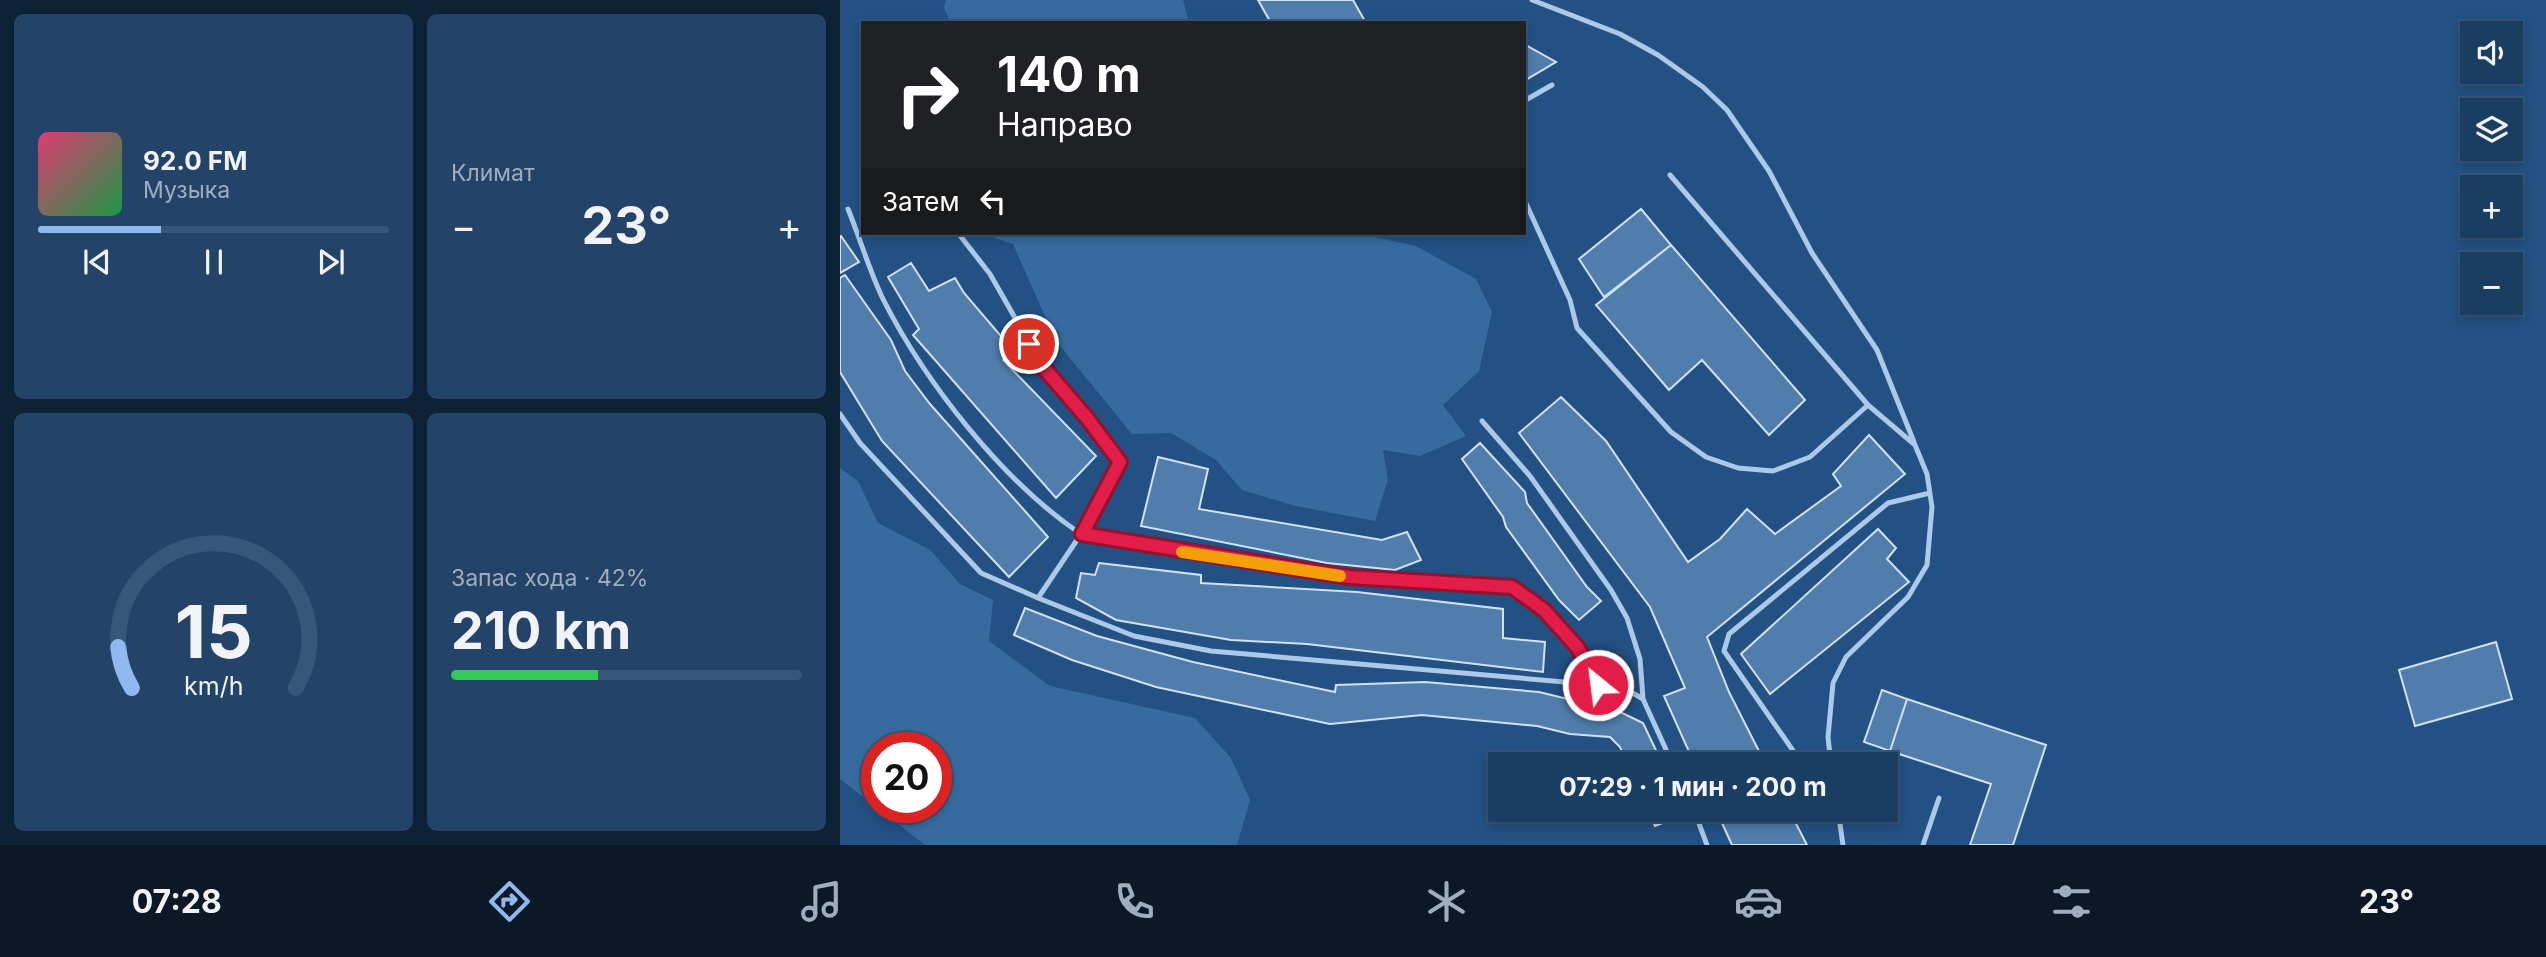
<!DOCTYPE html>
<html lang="ru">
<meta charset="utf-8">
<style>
body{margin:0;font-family:Inter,sans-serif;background:#234468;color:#f1f3f6;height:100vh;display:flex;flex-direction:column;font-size:26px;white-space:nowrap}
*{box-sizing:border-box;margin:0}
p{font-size:23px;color:#9faebe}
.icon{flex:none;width:38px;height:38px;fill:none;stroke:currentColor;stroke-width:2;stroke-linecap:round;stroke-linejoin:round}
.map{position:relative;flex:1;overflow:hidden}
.side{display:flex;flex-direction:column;gap:14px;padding:14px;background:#0e2236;width:840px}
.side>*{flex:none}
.hud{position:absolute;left:21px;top:21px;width:665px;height:214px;border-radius:0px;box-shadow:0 4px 10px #0003,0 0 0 2px #385677;background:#202124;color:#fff;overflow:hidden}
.buttons{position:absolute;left:1620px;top:21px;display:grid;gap:14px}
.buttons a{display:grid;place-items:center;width:63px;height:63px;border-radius:0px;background:#1a3d62;box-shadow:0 4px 10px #0003,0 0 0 2px #385677;font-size:35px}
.speed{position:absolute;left:21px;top:732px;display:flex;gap:14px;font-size:35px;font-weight:700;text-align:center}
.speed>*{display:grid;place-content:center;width:91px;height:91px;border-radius:50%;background:#1a3d62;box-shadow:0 4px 10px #0003,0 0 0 2px #385677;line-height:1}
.speed .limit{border:10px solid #d22;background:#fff;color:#111}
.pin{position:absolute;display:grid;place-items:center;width:60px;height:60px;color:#fff;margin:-30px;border:4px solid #fff;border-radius:50%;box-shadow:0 2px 7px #0007}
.me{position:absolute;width:77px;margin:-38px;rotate:331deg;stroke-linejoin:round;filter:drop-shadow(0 0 5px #0008)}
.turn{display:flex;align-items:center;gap:24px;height:147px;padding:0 21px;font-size:32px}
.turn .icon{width:91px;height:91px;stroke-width:2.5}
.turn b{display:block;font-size:49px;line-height:60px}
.then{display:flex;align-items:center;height:66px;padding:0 21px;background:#0003;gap:14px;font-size:26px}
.big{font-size:52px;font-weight:700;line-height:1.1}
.side .card{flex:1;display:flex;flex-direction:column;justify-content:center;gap:10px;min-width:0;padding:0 24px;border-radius:10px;background:#234468}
.side .dial{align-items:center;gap:0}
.dial svg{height:182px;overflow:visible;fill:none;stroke:#385677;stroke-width:7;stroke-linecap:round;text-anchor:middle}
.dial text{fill:#f1f3f6;stroke:none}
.song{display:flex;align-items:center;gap:21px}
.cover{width:84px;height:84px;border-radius:10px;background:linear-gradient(135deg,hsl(340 70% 55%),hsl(140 70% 35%))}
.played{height:7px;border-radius:4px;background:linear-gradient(90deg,#90b9f0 35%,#385677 35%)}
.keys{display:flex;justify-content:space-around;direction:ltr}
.heat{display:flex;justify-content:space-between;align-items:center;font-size:38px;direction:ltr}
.charge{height:10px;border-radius:5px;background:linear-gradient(90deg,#34c759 42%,#385677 0)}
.side .tiles{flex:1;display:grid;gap:14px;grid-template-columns:repeat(2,1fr)}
.trip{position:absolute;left:648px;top:752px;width:410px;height:70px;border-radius:0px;background:#1a3d62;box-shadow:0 4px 10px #0003,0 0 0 2px #385677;font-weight:700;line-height:70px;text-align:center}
.tab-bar{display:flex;height:112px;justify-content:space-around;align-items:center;background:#0a1827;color:#9faebe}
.tab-bar .icon{width:49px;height:49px}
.tab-bar .on{color:#90b9f0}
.tab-bar b{font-size:32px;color:#f1f3f6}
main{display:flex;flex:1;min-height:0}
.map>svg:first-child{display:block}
.green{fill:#376ba0;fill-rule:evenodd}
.building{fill:#507dac;stroke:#cfe2f6;stroke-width:2}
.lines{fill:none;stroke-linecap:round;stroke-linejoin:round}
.service{stroke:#abc9e8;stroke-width:5}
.route-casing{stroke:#92132f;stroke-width:18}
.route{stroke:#e11d48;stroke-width:12}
.slow{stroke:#f59e0b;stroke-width:12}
</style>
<main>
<section class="side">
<div class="tiles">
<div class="card">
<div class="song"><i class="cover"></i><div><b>92.0 FM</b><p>Музыка</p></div></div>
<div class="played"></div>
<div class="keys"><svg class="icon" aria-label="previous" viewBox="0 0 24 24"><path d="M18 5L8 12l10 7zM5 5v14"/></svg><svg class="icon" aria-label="pause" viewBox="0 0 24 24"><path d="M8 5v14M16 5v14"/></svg><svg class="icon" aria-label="next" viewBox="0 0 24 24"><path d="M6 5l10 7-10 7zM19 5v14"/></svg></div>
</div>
<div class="card"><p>Климат</p>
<div class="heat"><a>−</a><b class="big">23°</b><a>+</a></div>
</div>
<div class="card dial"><svg viewBox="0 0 100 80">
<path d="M14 69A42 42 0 1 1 86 69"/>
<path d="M14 69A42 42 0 0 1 8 51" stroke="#90b9f0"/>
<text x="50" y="56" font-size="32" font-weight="700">15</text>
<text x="50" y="72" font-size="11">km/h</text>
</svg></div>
<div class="card"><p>Запас хода · 42%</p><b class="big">210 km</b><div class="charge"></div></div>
</div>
</section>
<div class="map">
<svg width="1706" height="845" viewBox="0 0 1706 845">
<rect width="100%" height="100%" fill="#235183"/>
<path class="green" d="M 106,0 L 343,0 L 349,23 L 111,23 L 104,8 Z
M 140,233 L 515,233 L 576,246 L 636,279 L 652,312 L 639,371 L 603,405 L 626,436 L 580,456 L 543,450 L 548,479 L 535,521 L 456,506 L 402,490 L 376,460 L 331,433 L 292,434 L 216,341 L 173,244 Z
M 0,468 L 18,481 L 38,523 L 90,550 L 120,584 L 153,600 L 149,641 L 210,686 L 355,718 L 391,758 L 410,800 L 397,845 L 85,845 L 0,779 ZM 37,747 L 96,747 L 96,807 L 37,807 Z"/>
<path class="building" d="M 418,0 L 513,0 L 526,23 L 431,23 Z
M 684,44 L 716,62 L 684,81 Z
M 801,209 L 831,245 L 764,297 L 739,259 Z
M 1,236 L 19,262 L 0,273 L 0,237 Z
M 831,245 L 965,400 L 929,435 L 862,360 L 829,390 L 756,305 Z
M 71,263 L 89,291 L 115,278 L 124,293 L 172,349 L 163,360 L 256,456 L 216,498 L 73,335 L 79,329 L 48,277 Z
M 5,275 L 51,340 L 65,371 L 90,404 L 208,537 L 169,577 L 42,441 L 0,372 L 0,278 Z
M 721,397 L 766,441 L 848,562 L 880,539 L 907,509 L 935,534 L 1001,486 L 993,474 L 1029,435 L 1065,474 L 867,637 L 889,692 L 926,765 L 855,765 L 824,696 L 845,688 L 810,607 L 679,433 Z
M 640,443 L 685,492 L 687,503 L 747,587 L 761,601 L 739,620 L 719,600 L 666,527 L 663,517 L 622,459 Z
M 318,457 L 368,469 L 359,509 L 542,540 L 567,532 L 581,560 L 555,570 L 487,563 L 301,526 Z
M 1038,529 L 1056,548 L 1047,559 L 1069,582 L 930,694 L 901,654 Z
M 259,563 L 361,575 L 361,583 L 517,592 L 663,609 L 663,638 L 705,642 L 703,672 L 467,644 L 391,640 L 276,620 L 236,598 L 241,573 L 255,575 Z
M 185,608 L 257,636 L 353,662 L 495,692 L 496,685 L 585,682 L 699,692 L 732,700 L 732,707 L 774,709 L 803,723 L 823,765 L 788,765 L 780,747 L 770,737 L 730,734 L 697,726 L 582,715 L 490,724 L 316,687 L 232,660 L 174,635 Z
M 1656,642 L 1672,699 L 1575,726 L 1559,670 Z
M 1042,690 L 1067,699 L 1050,751 L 1024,742 Z
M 1067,699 L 1206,745 L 1173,845 L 1130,845 L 1151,784 L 1050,751 Z
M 808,810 L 845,810 L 847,814 L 815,826 Z
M 876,810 L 949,810 L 967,845 L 892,845 Z"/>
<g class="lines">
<path class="service" d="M 692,0 L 780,34 L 818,55 L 863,87 L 887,110 L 929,171 L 972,253 L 1037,350 L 1074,442
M 684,101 L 712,85
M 830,175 L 1028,405 L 1075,445 L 1087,474 L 1092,507 L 1087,565 L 1068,597 L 1006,657 L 993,683 L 988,737 L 991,765
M 684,199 L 730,300 L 737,328 L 831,432 L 866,457 L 898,468 L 933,471 L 970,457 L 1028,405
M 8,209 C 20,238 29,270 43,299 C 85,382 163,482 241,534 L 198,598 L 294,636 L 371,651 L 782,687 L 803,699 L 833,765
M 118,233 L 150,274 L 203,367 L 247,418 L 280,462 L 241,534 L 509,577 L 672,587 L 704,610 L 738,648 L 758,685
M 0,414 L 20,443 L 141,573 L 198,598
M 642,421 L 690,476 L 771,590 L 787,618 L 800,659 L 803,699
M 963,765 L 884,651 L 889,634 L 1048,503 L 1090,493
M 854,810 L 867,845
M 998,810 L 1003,845
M 1083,845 L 1099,798"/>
</g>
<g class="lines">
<defs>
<path id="route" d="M 189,344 L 203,367 L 247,418 L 280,462 L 242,534 L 509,577 L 672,587 L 704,610 L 738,648 L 758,685"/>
</defs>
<use href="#route" class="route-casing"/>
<use href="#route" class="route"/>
<path class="slow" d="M 342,552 L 500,576"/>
</g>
</svg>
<div class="buttons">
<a><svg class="icon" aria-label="sound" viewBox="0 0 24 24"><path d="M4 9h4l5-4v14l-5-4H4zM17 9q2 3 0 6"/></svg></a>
<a><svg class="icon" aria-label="layers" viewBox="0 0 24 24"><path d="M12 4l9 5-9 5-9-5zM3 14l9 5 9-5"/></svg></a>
<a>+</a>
<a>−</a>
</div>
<div class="speed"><div class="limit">20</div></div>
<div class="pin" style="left:189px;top:344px;background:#d93025"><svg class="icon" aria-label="arrive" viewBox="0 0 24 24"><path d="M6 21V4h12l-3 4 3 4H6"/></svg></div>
<svg class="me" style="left:758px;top:685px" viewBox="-20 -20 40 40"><circle r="17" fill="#e11d48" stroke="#fff" stroke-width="3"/><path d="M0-11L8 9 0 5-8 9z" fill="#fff"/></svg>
<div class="trip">07:29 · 1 мин · 200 m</div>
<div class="hud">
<div class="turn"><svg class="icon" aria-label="right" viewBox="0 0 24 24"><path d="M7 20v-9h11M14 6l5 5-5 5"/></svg><div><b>140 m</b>Направо</div></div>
<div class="then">Затем<svg class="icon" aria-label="left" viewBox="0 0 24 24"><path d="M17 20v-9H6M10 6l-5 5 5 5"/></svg></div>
</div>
</div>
</main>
<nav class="tab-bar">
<b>07:28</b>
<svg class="icon on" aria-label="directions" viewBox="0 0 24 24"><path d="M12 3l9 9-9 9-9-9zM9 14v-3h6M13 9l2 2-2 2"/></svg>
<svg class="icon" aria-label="music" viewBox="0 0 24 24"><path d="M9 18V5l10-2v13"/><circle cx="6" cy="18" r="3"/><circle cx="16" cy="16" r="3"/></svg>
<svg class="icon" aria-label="phone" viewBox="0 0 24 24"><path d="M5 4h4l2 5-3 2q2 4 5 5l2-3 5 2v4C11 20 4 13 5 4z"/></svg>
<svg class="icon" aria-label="climate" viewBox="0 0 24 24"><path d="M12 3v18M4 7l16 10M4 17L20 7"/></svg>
<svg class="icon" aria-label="car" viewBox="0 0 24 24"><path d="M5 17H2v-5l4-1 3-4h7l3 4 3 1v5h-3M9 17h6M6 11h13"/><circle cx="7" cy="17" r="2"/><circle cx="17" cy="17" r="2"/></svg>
<svg class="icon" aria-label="filters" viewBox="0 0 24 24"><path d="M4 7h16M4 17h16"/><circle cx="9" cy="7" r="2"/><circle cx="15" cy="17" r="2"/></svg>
<b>23°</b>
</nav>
